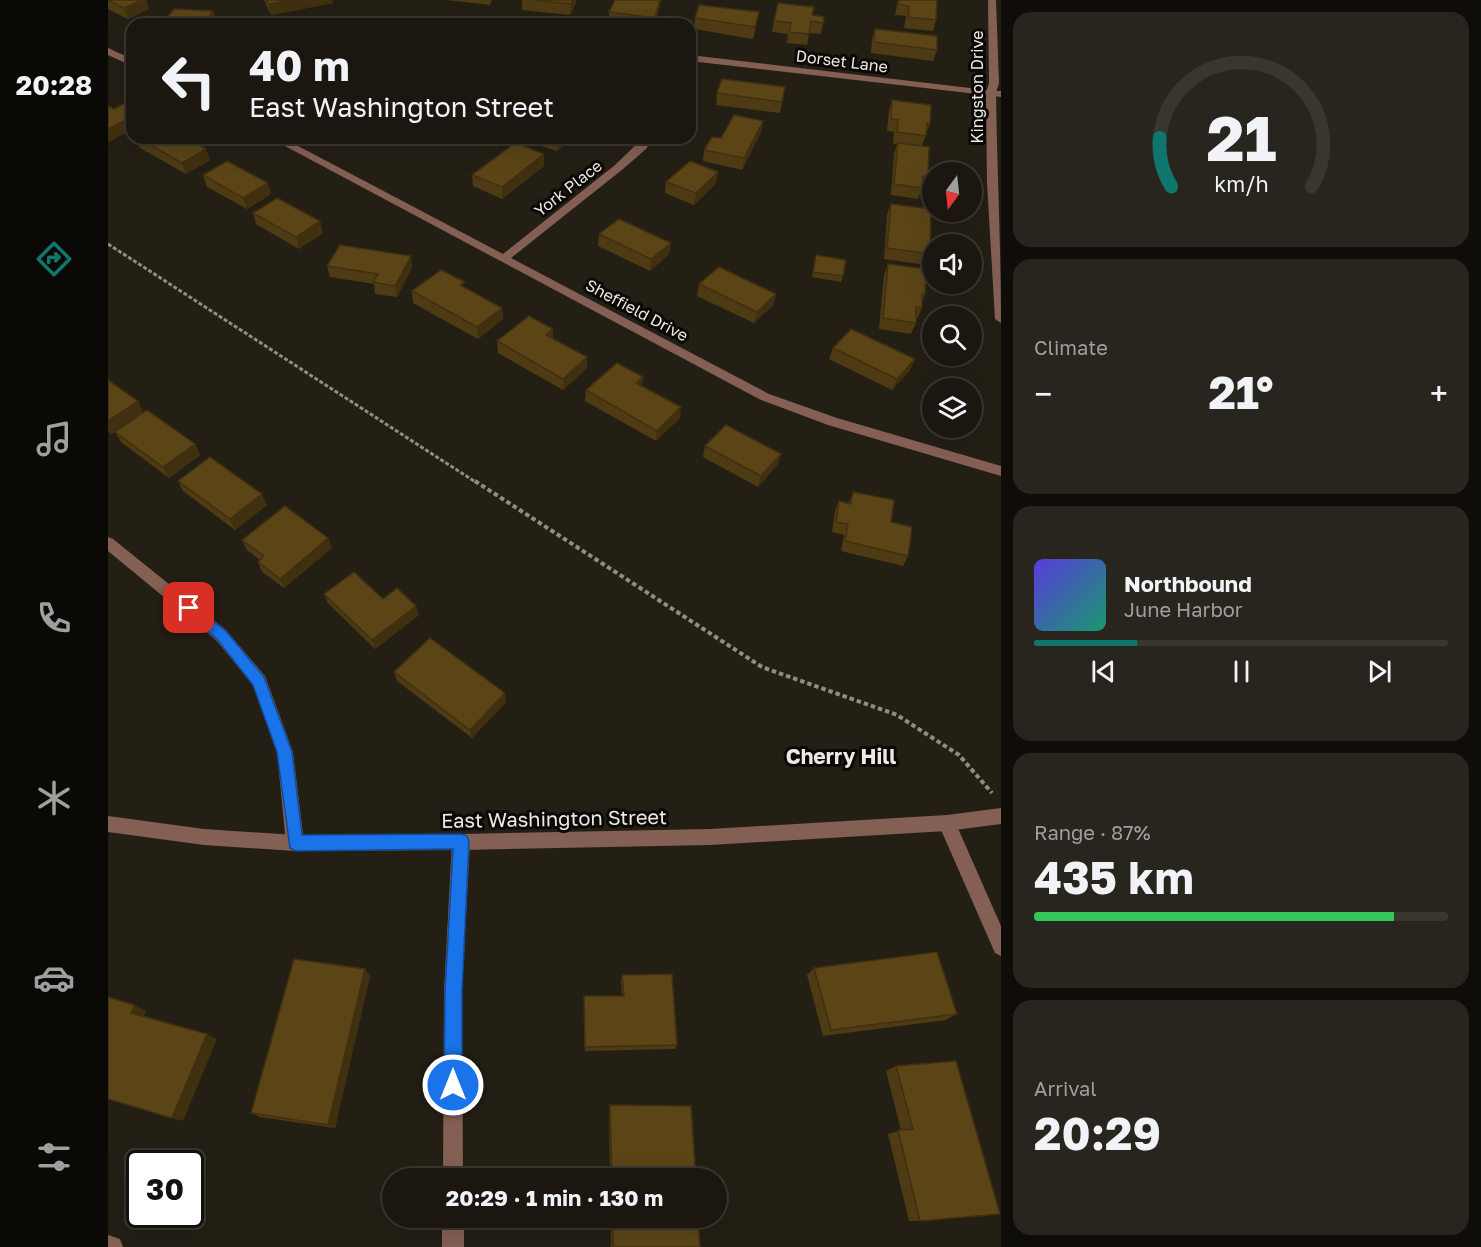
<!DOCTYPE html>
<meta charset="utf-8">
<style>
body{margin:0;font-family:"Golos Text",sans-serif;background:#28241e;color:#f1f3f6;height:100vh;display:flex;flex-direction:column;font-size:22px;white-space:nowrap}
*{box-sizing:border-box;margin:0}
p{font-size:20px;color:#a09f9f}
.icon{flex:none;width:33px;height:33px;fill:none;stroke:currentColor;stroke-width:2;stroke-linecap:round;stroke-linejoin:round}
.map{position:relative;flex:1;overflow:hidden}
.sheet{display:flex;flex-direction:column;gap:12px;padding:12px;background:#0f0d09;width:480px}
.sheet>*{flex:none}
.top-card{position:absolute;left:18px;top:18px;width:570px;height:126px;border-radius:18px;box-shadow:0 6px 24px #0002,0 0 0 2px #393630;background:#1b1710;color:#f1f3f6;overflow:hidden}
.needle{width:39px;rotate:195deg}
.tools{position:absolute;left:814px;top:162px;display:grid;gap:12px}
.tools a{display:grid;place-items:center;width:60px;height:60px;border-radius:50%;background:#1b1710;box-shadow:0 6px 24px #0002,0 0 0 2px #393630;font-size:30px}
.speed{position:absolute;left:18px;top:1150px;display:flex;gap:12px;font-size:30px;font-weight:700;text-align:center}
.speed>*{display:grid;place-content:center;width:78px;height:78px;border-radius:50%;background:#1b1710;box-shadow:0 6px 24px #0002,0 0 0 2px #393630;line-height:1}
.speed .limit{border:3px solid #111;border-radius:9px;background:#fff;color:#111}
.pin{position:absolute;display:grid;place-items:center;width:51px;height:51px;color:#fff;margin:-26px;border-radius:12px;box-shadow:0 3px 9px #0006}
.me{position:absolute;width:66px;margin:-33px;rotate:0deg;stroke-linejoin:round;filter:drop-shadow(0 0 4px #0008)}
.turn{display:flex;align-items:center;gap:21px;height:126px;padding:0 24px;font-size:27px}
.turn .icon{width:78px;height:78px;stroke-width:2.5}
.turn b{display:block;font-size:42px;line-height:51px}
.big{font-size:45px;font-weight:700;line-height:1.1}
.sheet .tile{flex:1;display:flex;flex-direction:column;justify-content:center;gap:9px;min-width:0;padding:0 21px;border-radius:18px;background:#28241e}
.sheet .dial{align-items:center;gap:0}
.dial svg{height:156px;overflow:visible;fill:none;stroke:#393630;stroke-width:7;stroke-linecap:round;text-anchor:middle}
.dial text{fill:#f1f3f6;stroke:none}
.song{display:flex;align-items:center;gap:18px}
.cover{width:72px;height:72px;border-radius:9px;background:linear-gradient(135deg,hsl(250 70% 55%),hsl(160 70% 35%))}
.played{height:6px;border-radius:3px;background:linear-gradient(90deg,#0f766e 25%,#393630 25%)}
.keys{display:flex;justify-content:space-around;direction:ltr}
.heat{display:flex;justify-content:space-between;align-items:center;font-size:33px;direction:ltr}
.charge{height:9px;border-radius:4px;background:linear-gradient(90deg,#34c759 87%,#393630 0)}
.trip{position:absolute;left:274px;top:1168px;width:345px;height:60px;border-radius:30px;background:#1b1710;box-shadow:0 6px 24px #0002,0 0 0 2px #393630;font-weight:700;line-height:60px;text-align:center}
main{display:flex;flex:1;min-height:0}
.menu{display:flex;flex-direction:column;width:108px;justify-content:space-around;align-items:center;background:#0b0906;color:#a09f9f}
.menu .icon{width:42px;height:42px}
.menu .current{color:#0f766e}
.menu b{font-size:27px;color:#f1f3f6}
.map>svg:first-child{display:block}
.lines{fill:none;stroke-linecap:round;stroke-linejoin:round}
.path-far1{stroke:#918d85;stroke-width:3;stroke-dasharray:4 2;stroke-linecap:butt}
.path{stroke:#918d85;stroke-width:4;stroke-dasharray:4.5 3;stroke-linecap:butt}
.service{fill:#845f54;fill-rule:evenodd}
.minor{fill:#845f54;fill-rule:evenodd}
.tertiary{fill:#845f54;fill-rule:evenodd}
.wall{fill:#4e3b14}
.shaded-wall{fill:#403010}
.building{fill:#5b4517;stroke:#403010;stroke-width:1.5}
.route{fill:#1a73e8;stroke:#114b97;stroke-width:1.5}
.labels{text-anchor:middle;stroke-width:6;stroke-linejoin:round;paint-order:stroke}
.far-street-label{font-size:16px;fill:#ede9e3;stroke:#0b0906}
.street-label{font-size:20px;fill:#ede9e3;stroke:#0b0906}
.neighbourhood-label{font-size:21px;font-weight:bold;fill:#ede9e3;stroke:#0b0906}
</style>
<main>
<nav class="menu">
<b>20:28</b>
<svg class="icon current" aria-label="directions" viewBox="0 0 24 24"><path d="M12 3l9 9-9 9-9-9zM9 14v-3h6M13 9l2 2-2 2"/></svg>
<svg class="icon" aria-label="music" viewBox="0 0 24 24"><path d="M9 18V5l10-2v13"/><circle cx="6" cy="18" r="3"/><circle cx="16" cy="16" r="3"/></svg>
<svg class="icon" aria-label="phone" viewBox="0 0 24 24"><path d="M5 4h4l2 5-3 2q2 4 5 5l2-3 5 2v4C11 20 4 13 5 4z"/></svg>
<svg class="icon" aria-label="climate" viewBox="0 0 24 24"><path d="M12 3v18M4 7l16 10M4 17L20 7"/></svg>
<svg class="icon" aria-label="car" viewBox="0 0 24 24"><path d="M5 17H2v-5l4-1 3-4h7l3 4 3 1v5h-3M9 17h6M6 11h13"/><circle cx="7" cy="17" r="2"/><circle cx="17" cy="17" r="2"/></svg>
<svg class="icon" aria-label="filters" viewBox="0 0 24 24"><path d="M4 7h16M4 17h16"/><circle cx="9" cy="7" r="2"/><circle cx="15" cy="17" r="2"/></svg>
</nav>
<div class="map">
<svg width="893" height="1247" viewBox="0 0 893 1247">
<rect width="100%" height="100%" fill="#241f15"/>
<g class="lines">
<path class="path-far1" d="M 0,244 L 369,483"/>
<path class="path" d="M 367,481 L 654,667 L 789,715 L 851,755 L 884,793"/>
<path class="service" d="M 880,91 L 893,91 L 893,97 L 880,95 Z"/>
<path class="minor" d="M 880,0 L 888,0 L 891,83 L 888,93 C 889,170 893,246 893,323 L 887,319 L 879,183 L 878,95 L 582,61 L 582,55 L 879,90 L 881,83 Z
M 254,21 L 308,21 L 312,24 L 250,24 Z
M 0,48 L 24,59 L 24,66 L 0,55 Z
M 162,138 L 175,138 L 395,254 L 507,165 L 535,138 L 545,138 L 538,149 L 515,169 L 403,258 L 661,394 L 729,418 L 893,466 L 893,476 L 720,425 L 653,400 Z
M 0,537 L 5,539 L 118,630 L 157,676 L 185,752 L 196,843 L 193,849 L 187,851 L 181,849 L 178,843 L 169,752 L 145,685 L 108,640 L 0,551 Z
M 839,815 L 845,817 L 893,926 L 893,956 L 887,953 L 830,823 L 833,817 Z
M 353,834 L 359,836 L 362,842 L 354,991 L 355,1179 L 335,1179 L 336,991 L 344,842 L 347,836 Z
M 334,1218 L 356,1218 L 356,1247 L 334,1247 Z
M 0,1235 L 12,1239 L 15,1247 L 0,1247 Z"/>
<path class="tertiary" d="M 893,808 L 893,824 L 839,831 L 602,845 L 353,850 L 187,851 L 96,845 L 0,832 L 0,816 L 96,829 L 187,835 L 353,834 L 602,829 L 839,815 Z"/>
</g>
<path class="wall" d="M 0,0 L 38,0 L 41,9 L 20,19 L 0,9 Z
M 156,0 L 224,0 L 225,3 L 163,15 Z
M 339,0 L 384,0 L 382,5 Z
M 414,0 L 468,0 L 468,3 L 462,15 L 414,10 Z
M 790,0 L 829,0 L 828,20 L 825,31 L 796,28 L 798,16 L 787,15 Z
M 552,5 L 547,24 L 501,23 L 501,12 Z
M 704,15 L 716,17 L 713,34 L 701,33 L 699,45 L 679,43 L 680,34 L 664,32 L 666,21 Z
M 587,18 L 649,23 L 645,39 L 586,29 Z
M 767,29 L 829,50 L 825,61 L 763,53 L 764,40 Z
M 677,87 L 672,113 L 608,105 L 609,93 Z
M 784,100 L 822,123 L 814,146 L 820,177 L 816,188 L 814,188 L 810,199 L 783,195 L 786,154 L 789,144 L 785,144 L 786,132 L 779,131 L 781,111 Z
M 655,121 L 653,132 L 634,170 L 595,161 L 596,150 L 613,138 Z
M 28,138 L 79,138 L 98,149 L 102,160 L 78,174 L 32,148 Z
M 262,138 L 284,138 L 274,144 Z
M 294,138 L 322,138 L 310,146 Z
M 418,138 L 463,138 L 449,151 L 418,141 Z
M 436,154 L 436,166 L 394,199 L 365,186 L 364,175 Z
M 95,175 L 163,194 L 139,209 L 99,187 Z
M 558,182 L 608,183 L 586,205 L 557,193 Z
M 783,204 L 822,254 L 818,265 L 776,259 L 779,215 Z
M 145,213 L 215,233 L 191,249 L 148,224 Z
M 491,234 L 563,243 L 561,254 L 542,271 L 490,246 Z
M 708,255 L 735,276 L 733,282 L 704,277 Z
M 780,264 L 817,294 L 814,301 L 814,308 L 809,319 L 808,319 L 808,323 L 803,334 L 771,329 L 776,275 Z
M 219,266 L 304,267 L 289,297 L 267,294 L 266,284 L 222,277 Z
M 591,284 L 668,294 L 665,305 L 646,323 L 589,296 Z
M 357,288 L 394,308 L 395,319 L 370,339 L 305,303 L 304,291 Z
M 445,329 L 445,339 L 479,368 L 455,390 L 390,353 L 389,341 Z
M 725,348 L 802,370 L 784,390 L 721,359 Z
M 0,380 L 30,401 L 35,412 L 87,444 L 92,455 L 61,478 L 13,442 L 7,432 L 3,434 L 0,431 Z
M 534,386 L 572,418 L 548,441 L 477,401 L 478,390 Z
M 597,446 L 670,464 L 650,487 L 595,457 Z
M 70,481 L 159,505 L 127,530 L 75,491 Z
M 745,492 L 783,522 L 800,556 L 795,566 L 733,551 L 736,535 L 724,532 L 727,511 L 731,501 L 741,503 Z
M 220,538 L 224,548 L 176,588 L 154,572 L 150,562 L 152,560 L 139,550 L 134,540 Z
M 216,594 L 275,599 L 311,615 L 267,649 L 220,603 Z
M 286,672 L 398,702 L 364,738 L 289,681 Z
M 706,968 L 849,1014 L 838,1020 L 715,1036 L 699,975 Z
M 257,969 L 262,976 L 227,1128 L 152,1117 L 143,1113 Z
M 514,975 L 569,1045 L 567,1049 L 477,1051 L 476,996 L 514,996 L 513,980 Z
M 848,1061 L 812,1221 L 801,1221 L 780,1134 L 793,1130 L 778,1071 L 788,1066 Z
M 502,1105 L 588,1179 L 502,1179 L 501,1109 Z
M 503,1218 L 590,1218 L 592,1247 L 503,1247 Z"/>
<path class="shaded-wall" d="M 34,0 L 38,0 L 41,9 L 20,19 L 16,8 Z
M 181,0 L 224,0 L 225,3 L 163,15 L 160,4 Z
M 464,0 L 468,0 L 468,3 L 462,15 L 463,4 Z
M 552,0 L 553,0 L 552,5 L 547,24 L 546,24 L 547,18 Z
M 105,11 L 109,22 L 107,24 L 97,24 Z
M 24,117 L 24,130 L 1,142 L 0,138 L 0,129 Z
M 655,121 L 653,132 L 634,170 L 636,158 Z
M 273,138 L 284,138 L 274,144 Z
M 309,138 L 322,138 L 310,146 Z
M 451,138 L 463,138 L 449,151 L 449,140 Z
M 98,149 L 102,160 L 78,174 L 74,163 Z
M 436,154 L 436,166 L 394,199 L 394,187 Z
M 610,172 L 608,183 L 586,205 L 588,193 Z
M 160,183 L 163,194 L 139,209 L 135,198 Z
M 212,221 L 215,233 L 191,249 L 188,237 Z
M 563,243 L 561,254 L 542,271 L 543,259 Z
M 303,256 L 304,267 L 289,297 L 287,286 Z
M 668,294 L 665,305 L 646,323 L 649,312 Z
M 394,308 L 395,319 L 370,339 L 369,327 Z
M 445,329 L 445,341 L 438,335 Z
M 479,357 L 479,368 L 455,390 L 455,379 Z
M 807,359 L 802,370 L 784,390 L 789,379 Z
M 535,377 L 534,388 L 528,383 Z
M 30,401 L 35,412 L 3,434 L 0,428 L 0,421 Z
M 573,407 L 572,418 L 548,441 L 549,431 Z
M 87,444 L 92,455 L 61,478 L 55,467 Z
M 673,454 L 670,464 L 650,487 L 653,476 Z
M 154,494 L 159,505 L 127,530 L 122,519 Z
M 220,538 L 224,548 L 176,588 L 172,579 Z
M 308,606 L 311,615 L 267,649 L 264,640 Z
M 397,693 L 398,702 L 364,738 L 362,730 Z
M 257,969 L 262,976 L 227,1128 L 220,1125 Z
M 26,1005 L 38,1011 L 35,1019 L 23,1013 Z
M 99,1034 L 109,1039 L 75,1121 L 64,1118 Z"/>
<path class="building" d="M 0,0 L 34,0 L 16,8 Z
M 158,0 L 181,0 L 160,4 Z
M 426,0 L 464,0 L 463,4 Z
M 507,0 L 552,0 L 547,18 L 501,12 Z
M 791,0 L 829,0 L 828,20 L 800,17 L 801,6 L 790,4 Z
M 670,3 L 706,7 L 704,15 L 716,17 L 715,23 L 703,21 L 701,34 L 681,32 L 683,23 L 666,21 Z
M 591,5 L 651,12 L 647,27 L 587,18 Z
M 66,9 L 105,11 L 97,24 L 79,22 L 78,24 L 54,24 Z
M 767,29 L 829,36 L 829,50 L 766,42 Z
M 614,79 L 677,87 L 674,102 L 609,93 Z
M 784,100 L 823,105 L 822,123 L 819,123 L 818,136 L 789,132 L 790,120 L 783,119 Z
M 21,101 L 24,103 L 24,117 L 0,129 L 0,106 L 6,109 Z
M 626,115 L 655,121 L 636,158 L 596,150 L 604,137 L 613,138 Z
M 30,138 L 79,138 L 98,149 L 74,163 Z
M 407,143 L 436,154 L 394,187 L 364,175 Z
M 790,143 L 821,147 L 820,177 L 815,176 L 814,188 L 786,184 Z
M 119,161 L 160,183 L 135,198 L 95,175 Z
M 582,161 L 610,172 L 588,193 L 558,182 Z
M 169,198 L 212,221 L 188,237 L 145,213 Z
M 783,204 L 823,209 L 822,254 L 779,248 Z
M 511,219 L 563,243 L 543,259 L 491,234 Z
M 232,245 L 303,256 L 287,286 L 265,282 L 270,274 L 219,266 Z
M 708,255 L 738,260 L 735,276 L 705,272 Z
M 780,264 L 818,269 L 817,294 L 814,294 L 814,308 L 808,307 L 808,323 L 775,318 Z
M 611,267 L 668,294 L 649,312 L 591,284 Z
M 333,270 L 357,282 L 352,285 L 394,308 L 369,327 L 304,291 Z
M 421,316 L 445,329 L 438,335 L 479,357 L 455,379 L 389,341 Z
M 743,329 L 807,359 L 789,379 L 725,348 Z
M 509,363 L 535,377 L 528,383 L 573,407 L 549,431 L 478,390 Z
M 0,380 L 30,401 L 0,421 Z
M 39,410 L 87,444 L 55,467 L 7,432 Z
M 618,425 L 673,454 L 653,476 L 597,446 Z
M 102,457 L 154,494 L 122,519 L 70,481 Z
M 745,492 L 786,500 L 783,522 L 804,527 L 800,556 L 737,541 L 740,524 L 728,522 L 731,501 L 743,504 Z
M 177,506 L 220,538 L 172,579 L 150,562 L 156,556 L 134,540 Z
M 246,572 L 275,599 L 289,588 L 308,606 L 264,640 L 216,594 Z
M 322,638 L 397,693 L 362,730 L 286,672 Z
M 829,952 L 849,1014 L 723,1030 L 706,968 Z
M 186,959 L 257,969 L 220,1125 L 143,1113 Z
M 564,974 L 569,1045 L 477,1047 L 476,996 L 516,996 L 514,975 Z
M 0,997 L 26,1005 L 23,1013 L 99,1034 L 64,1118 L 0,1099 Z
M 848,1061 L 892,1214 L 812,1221 L 790,1130 L 805,1129 L 788,1066 Z
M 502,1105 L 583,1106 L 588,1179 L 504,1179 Z
M 505,1218 L 590,1218 L 592,1247 L 505,1247 Z"/>
<path class="route" d="M 81,603 L 118,631 L 156,677 L 184,752 L 194,835 L 353,834 L 359,836 L 361,842 L 354,991 L 354,1085 L 352,1091 L 345,1094 L 339,1091 L 336,1085 L 337,991 L 345,849 L 188,851 L 182,848 L 169,752 L 145,685 L 109,639 L 76,612 L 74,608 Z"/>
<g class="labels">
<g class="far-street-label">
<text transform="translate(734 61) rotate(7)" y="6">Dorset Lane</text>
<text transform="translate(869 87) rotate(-90)" y="6">Kingston Drive</text>
<text transform="translate(460 188) rotate(-38)" y="6">York Place</text>
<text transform="translate(529 310) rotate(28)" y="6">Sheffield Drive</text>
</g>
<g class="street-label">
<text transform="translate(446 819) rotate(-1)" y="7">East Washington Street</text>
</g>
<g class="neighbourhood-label">
<text x="733" y="764">Cherry Hill</text>
</g>
</g>
</svg>
<div class="tools">
<a><svg class="needle" viewBox="-14 -14 28 28"><path d="M0-13l5 13h-10z" fill="#e53935"/><path d="M0 13l5-13h-10z" fill="#a09f9f"/></svg></a>
<a><svg class="icon" aria-label="sound" viewBox="0 0 24 24"><path d="M4 9h4l5-4v14l-5-4H4zM17 9q2 3 0 6"/></svg></a>
<a><svg class="icon" aria-label="search" viewBox="0 0 24 24"><circle cx="10" cy="10" r="6"/><path d="M15 15l6 6"/></svg></a>
<a><svg class="icon" aria-label="layers" viewBox="0 0 24 24"><path d="M12 4l9 5-9 5-9-5zM3 14l9 5 9-5"/></svg></a>
</div>
<div class="speed"><div class="limit">30</div></div>
<div class="pin" style="left:81px;top:608px;background:#d93025"><svg class="icon" aria-label="arrive" viewBox="0 0 24 24"><path d="M6 21V4h12l-3 4 3 4H6"/></svg></div>
<svg class="me" style="left:345px;top:1085px" viewBox="-20 -20 40 40"><circle r="17" fill="#1a73e8" stroke="#fff" stroke-width="3"/><path d="M0-11L8 9 0 5-8 9z" fill="#fff"/></svg>
<div class="trip">20:29 · 1 min · 130 m</div>
<div class="top-card">
<div class="turn"><svg class="icon" aria-label="left" viewBox="0 0 24 24"><path d="M17 20v-9H6M10 6l-5 5 5 5"/></svg><div><b>40 m</b>East Washington Street</div></div>
</div>
</div>
<section class="sheet">
<div class="tile dial"><svg viewBox="0 0 100 80">
<path d="M14 69A42 42 0 1 1 86 69"/>
<path d="M14 69A42 42 0 0 1 8 44" stroke="#0f766e"/>
<text x="50" y="56" font-size="32" font-weight="700">21</text>
<text x="50" y="72" font-size="11">km/h</text>
</svg></div>
<div class="tile"><p>Climate</p>
<div class="heat"><a>−</a><b class="big">21°</b><a>+</a></div>
</div>
<div class="tile">
<div class="song"><i class="cover"></i><div><b>Northbound</b><p>June Harbor</p></div></div>
<div class="played"></div>
<div class="keys"><svg class="icon" aria-label="previous" viewBox="0 0 24 24"><path d="M18 5L8 12l10 7zM5 5v14"/></svg><svg class="icon" aria-label="pause" viewBox="0 0 24 24"><path d="M8 5v14M16 5v14"/></svg><svg class="icon" aria-label="next" viewBox="0 0 24 24"><path d="M6 5l10 7-10 7zM19 5v14"/></svg></div>
</div>
<div class="tile"><p>Range · 87%</p><b class="big">435 km</b><div class="charge"></div></div>
<div class="tile"><p>Arrival</p><b class="big">20:29</b></div>
</section>
</main>
